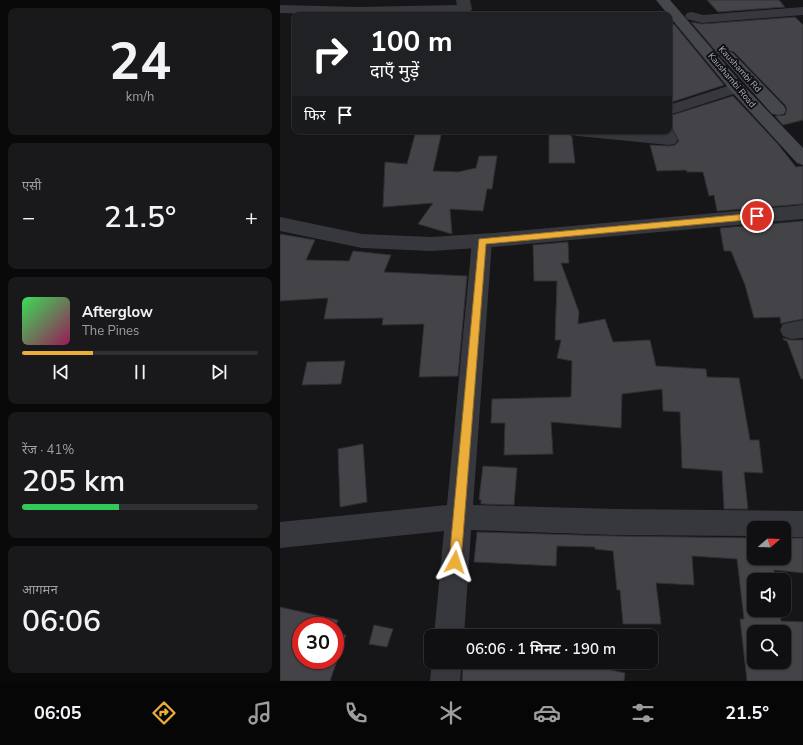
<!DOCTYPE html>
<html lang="hi">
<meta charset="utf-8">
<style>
body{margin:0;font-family:"Nunito Sans","Noto Sans Devanagari",sans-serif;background:#19191b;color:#f1f3f6;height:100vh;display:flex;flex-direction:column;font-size:15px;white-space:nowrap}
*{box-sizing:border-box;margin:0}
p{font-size:13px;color:#9c9d9f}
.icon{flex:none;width:22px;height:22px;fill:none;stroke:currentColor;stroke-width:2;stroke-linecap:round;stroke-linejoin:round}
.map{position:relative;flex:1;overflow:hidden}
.sheet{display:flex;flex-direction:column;gap:8px;padding:8px;background:#09090a;width:280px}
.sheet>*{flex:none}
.guide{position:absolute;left:12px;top:12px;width:380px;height:122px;border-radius:8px;box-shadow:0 1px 3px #0004,0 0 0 1px #303032;background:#202124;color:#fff;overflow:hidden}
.needle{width:26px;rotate:71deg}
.fabs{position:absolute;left:467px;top:521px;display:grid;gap:8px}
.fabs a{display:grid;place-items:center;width:44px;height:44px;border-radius:8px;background:#101012;box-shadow:0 1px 3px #0004,0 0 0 1px #303032;font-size:20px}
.speed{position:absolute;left:12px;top:617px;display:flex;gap:8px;font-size:20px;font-weight:700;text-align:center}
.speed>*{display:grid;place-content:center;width:52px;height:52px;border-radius:50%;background:#101012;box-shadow:0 1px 3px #0004,0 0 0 1px #303032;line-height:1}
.speed .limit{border:6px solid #d22;background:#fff;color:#111}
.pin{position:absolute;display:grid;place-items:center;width:34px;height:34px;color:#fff;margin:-17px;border:2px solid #fff;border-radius:50%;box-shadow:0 1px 4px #0007}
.me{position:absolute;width:44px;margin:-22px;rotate:5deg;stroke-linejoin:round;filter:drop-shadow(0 0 3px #0008)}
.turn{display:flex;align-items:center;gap:14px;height:84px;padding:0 12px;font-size:18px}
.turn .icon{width:52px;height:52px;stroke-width:2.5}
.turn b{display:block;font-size:28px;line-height:34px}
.then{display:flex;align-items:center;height:38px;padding:0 12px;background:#0003;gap:8px;font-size:15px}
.big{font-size:30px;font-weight:600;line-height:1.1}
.sheet .tile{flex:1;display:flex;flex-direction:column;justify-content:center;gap:6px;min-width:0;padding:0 14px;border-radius:8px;background:#19191b}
.sheet .dial{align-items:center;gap:0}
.dial b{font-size:52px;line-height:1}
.song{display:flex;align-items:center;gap:12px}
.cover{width:48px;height:48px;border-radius:6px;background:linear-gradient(135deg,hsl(130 70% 55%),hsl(330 70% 35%))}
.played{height:4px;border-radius:2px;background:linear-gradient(90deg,#ecae3a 30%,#303032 30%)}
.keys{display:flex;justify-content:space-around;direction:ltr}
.heat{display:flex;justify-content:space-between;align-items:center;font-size:22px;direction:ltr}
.charge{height:6px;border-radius:3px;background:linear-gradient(90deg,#34c759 41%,#303032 0)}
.trip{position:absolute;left:144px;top:629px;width:234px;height:40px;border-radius:8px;background:#101012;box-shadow:0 1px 3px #0004,0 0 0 1px #303032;font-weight:600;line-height:40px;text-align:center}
.tab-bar{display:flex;height:64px;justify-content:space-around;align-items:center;background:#060607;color:#9c9d9f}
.tab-bar .icon{width:28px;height:28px}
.tab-bar .current{color:#ecae3a}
.tab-bar b{font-size:18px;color:#f1f3f6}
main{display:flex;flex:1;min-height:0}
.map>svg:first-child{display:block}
.building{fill:#434348;stroke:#303034;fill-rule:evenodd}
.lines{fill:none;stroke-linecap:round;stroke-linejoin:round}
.minor{fill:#37383d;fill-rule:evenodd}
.tertiary{fill:#37383d;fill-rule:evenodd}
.secondary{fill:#45474d;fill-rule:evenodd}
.route{fill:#ecae3a;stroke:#997126}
.labels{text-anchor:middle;stroke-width:4;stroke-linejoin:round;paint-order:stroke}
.far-street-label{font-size:9px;fill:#a9adb7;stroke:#111113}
</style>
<main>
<section class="sheet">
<div class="tile dial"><b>24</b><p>km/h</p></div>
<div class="tile"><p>एसी</p>
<div class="heat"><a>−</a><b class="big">21.5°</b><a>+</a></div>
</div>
<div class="tile">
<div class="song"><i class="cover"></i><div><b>Afterglow</b><p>The Pines</p></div></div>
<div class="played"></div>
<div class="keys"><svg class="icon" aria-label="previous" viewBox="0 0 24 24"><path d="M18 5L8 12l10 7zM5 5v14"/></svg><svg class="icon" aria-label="pause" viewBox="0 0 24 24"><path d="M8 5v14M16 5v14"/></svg><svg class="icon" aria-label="next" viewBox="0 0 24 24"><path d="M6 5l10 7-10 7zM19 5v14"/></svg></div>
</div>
<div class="tile"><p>रेंज · 41%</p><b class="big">205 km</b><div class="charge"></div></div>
<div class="tile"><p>आगमन</p><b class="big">06:06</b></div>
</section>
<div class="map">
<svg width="523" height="681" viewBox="0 0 523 681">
<rect width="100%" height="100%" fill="#161618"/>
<path class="building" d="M 427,0 L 499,0 L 505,7 L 438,12 Z
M 515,17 L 523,25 L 523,120 L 503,125 L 495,116 L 505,115 L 507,109 L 505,105 L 454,52 L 447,50 L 439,55 L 411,22 L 422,24 Z
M 394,24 L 444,85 L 389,103 L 389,25 Z
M 453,96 L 497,143 L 516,167 L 523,166 L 523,204 L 437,211 L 434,195 L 429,196 L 423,172 L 407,172 L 406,170 L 377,171 L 370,145 L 389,146 L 395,145 L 399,141 L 389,123 L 389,116 Z
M 136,131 L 162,131 L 153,171 L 178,172 L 196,168 L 199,156 L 217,156 L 212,189 L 207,189 L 203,211 L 170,209 L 172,234 L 138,224 L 153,203 L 103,207 L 105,162 L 127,164 Z
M 289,132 L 292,137 L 295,163 L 269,163 L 269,133 Z
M 523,221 L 523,319 L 503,323 L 501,324 L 500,317 L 474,318 L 465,285 L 451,251 L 444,251 L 440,228 Z
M 0,234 L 35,240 L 26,260 L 69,261 L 73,251 L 111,255 L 104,272 L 187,276 L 178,376 L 139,377 L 144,324 L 102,325 L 103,318 L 44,319 L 48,298 L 0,301 Z
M 288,242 L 289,263 L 281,263 L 299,312 L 298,324 L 325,319 L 333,342 L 370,340 L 376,366 L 426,369 L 427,377 L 459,378 L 470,440 L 479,440 L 483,473 L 464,472 L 468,509 L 444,509 L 442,471 L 402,468 L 400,412 L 383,411 L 382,389 L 342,394 L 341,428 L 271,422 L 273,454 L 224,455 L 225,423 L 211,423 L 212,399 L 291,397 L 292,361 L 277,358 L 281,340 L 275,340 L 277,281 L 254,281 L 253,245 Z
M 503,338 L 511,340 L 523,340 L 523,379 L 521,379 L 507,341 L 504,340 Z
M 65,361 L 61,384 L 22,385 L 27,362 Z
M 83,444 L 87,502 L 60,507 L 58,449 Z
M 203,466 L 237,468 L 234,505 L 201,504 L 201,500 L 199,499 Z
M 197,532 L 335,536 L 474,538 L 474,558 L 504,558 L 504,538 L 523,538 L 523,573 L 494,570 L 495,580 L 474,580 L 474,610 L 500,610 L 501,621 L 523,622 L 523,681 L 467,681 L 460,619 L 464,619 L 457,559 L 412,556 L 414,585 L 376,583 L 381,624 L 343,624 L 340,590 L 337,590 L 333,551 L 315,549 L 315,547 L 277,546 L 276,566 L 194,562 ZM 474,632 L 504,632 L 504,662 L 474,662 Z
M 0,607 L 58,620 L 55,628 L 55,626 L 21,626 L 21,660 L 55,660 L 55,633 L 66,635 L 50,681 L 0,681 Z
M 94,625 L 113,629 L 107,647 L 89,644 Z
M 183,662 L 295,662 L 345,673 L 344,681 L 182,681 Z"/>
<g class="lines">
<path class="minor" d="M 176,0 L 190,0 L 192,9 L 190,12 L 89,15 L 0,13 L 0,5 L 78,7 L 177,5 Z
M 523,7 L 523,15 L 422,23 L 407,19 L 405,16 L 407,13 L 412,12 L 423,15 Z
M 457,83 L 463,85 L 465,88 L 463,91 L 389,115 L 389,105 Z
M 389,127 L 393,131 L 398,140 L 395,144 L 389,145 L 298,136 L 292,135 L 290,131 L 353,131 L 378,133 L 377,131 L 389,131 Z
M 202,234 L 209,236 L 212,241 L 193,505 L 335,509 L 523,511 L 523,537 L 504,537 L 504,528 L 474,528 L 474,536 L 335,535 L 191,530 L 184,636 L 154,636 L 164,531 L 0,548 L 0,522 L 167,505 L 192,241 L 195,236 Z
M 523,320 L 523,338 L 511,339 L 503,336 L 500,330 L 503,324 Z
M 152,662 L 182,662 L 180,681 L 150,681 Z"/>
<path class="tertiary" d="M 523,205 L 523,219 L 214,247 L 151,251 L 82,248 L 0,231 L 0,217 L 82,234 L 151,237 L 214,233 Z"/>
<path class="secondary" d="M 376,0 L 390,0 L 463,85 L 523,148 L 523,165 L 517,163 L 451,91 Z
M 448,51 L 453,53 L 504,106 L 506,110 L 504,114 L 498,115 L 492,114 L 443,59 L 440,56 L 443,53 Z"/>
</g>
<path class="route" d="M 477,213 L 481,216 L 477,219 L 206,244 L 181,562 L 179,566 L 175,567 L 171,566 L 169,562 L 199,239 Z"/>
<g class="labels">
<g class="far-street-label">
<text transform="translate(460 69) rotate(48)" y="3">Kaushambi Rd</text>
<text transform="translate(452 80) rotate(50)" y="3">Kaushambi Road</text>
</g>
</g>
</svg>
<div class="fabs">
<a><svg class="needle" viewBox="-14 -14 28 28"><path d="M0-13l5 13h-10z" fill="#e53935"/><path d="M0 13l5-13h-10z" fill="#9c9d9f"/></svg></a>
<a><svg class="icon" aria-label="sound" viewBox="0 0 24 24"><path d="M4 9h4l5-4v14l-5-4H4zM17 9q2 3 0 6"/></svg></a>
<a><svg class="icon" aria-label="search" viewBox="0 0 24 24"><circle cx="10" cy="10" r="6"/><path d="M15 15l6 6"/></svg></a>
</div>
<div class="speed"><div class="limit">30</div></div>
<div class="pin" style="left:477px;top:216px;background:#d93025"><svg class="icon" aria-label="arrive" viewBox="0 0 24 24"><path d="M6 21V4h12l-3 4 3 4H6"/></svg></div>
<svg class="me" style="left:175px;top:562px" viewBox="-20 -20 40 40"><path d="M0-17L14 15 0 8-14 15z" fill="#ecae3a" stroke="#fff" stroke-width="4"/></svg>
<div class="trip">06:06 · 1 मिनट · 190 m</div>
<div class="guide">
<div class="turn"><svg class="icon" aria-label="right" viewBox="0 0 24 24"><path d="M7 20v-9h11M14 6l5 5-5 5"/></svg><div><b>100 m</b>दाएँ मुड़ें</div></div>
<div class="then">फिर<svg class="icon" aria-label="arrive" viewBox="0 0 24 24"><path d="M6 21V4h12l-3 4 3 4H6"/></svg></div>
</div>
</div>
</main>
<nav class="tab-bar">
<b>06:05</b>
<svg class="icon current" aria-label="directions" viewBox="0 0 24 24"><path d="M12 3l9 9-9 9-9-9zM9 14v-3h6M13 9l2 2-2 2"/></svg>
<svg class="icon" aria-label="music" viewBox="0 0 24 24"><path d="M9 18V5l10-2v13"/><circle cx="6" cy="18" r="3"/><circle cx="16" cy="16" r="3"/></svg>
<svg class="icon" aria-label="phone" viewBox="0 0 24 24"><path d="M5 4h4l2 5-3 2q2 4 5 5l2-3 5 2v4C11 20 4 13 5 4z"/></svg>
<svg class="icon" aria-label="climate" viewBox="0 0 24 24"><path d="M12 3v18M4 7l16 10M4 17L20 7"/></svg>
<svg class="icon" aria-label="car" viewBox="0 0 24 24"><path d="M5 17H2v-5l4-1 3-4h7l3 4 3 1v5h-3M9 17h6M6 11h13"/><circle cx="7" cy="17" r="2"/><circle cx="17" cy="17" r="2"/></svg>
<svg class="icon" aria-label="filters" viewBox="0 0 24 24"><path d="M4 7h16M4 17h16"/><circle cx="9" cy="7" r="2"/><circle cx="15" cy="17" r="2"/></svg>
<b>21.5°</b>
</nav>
